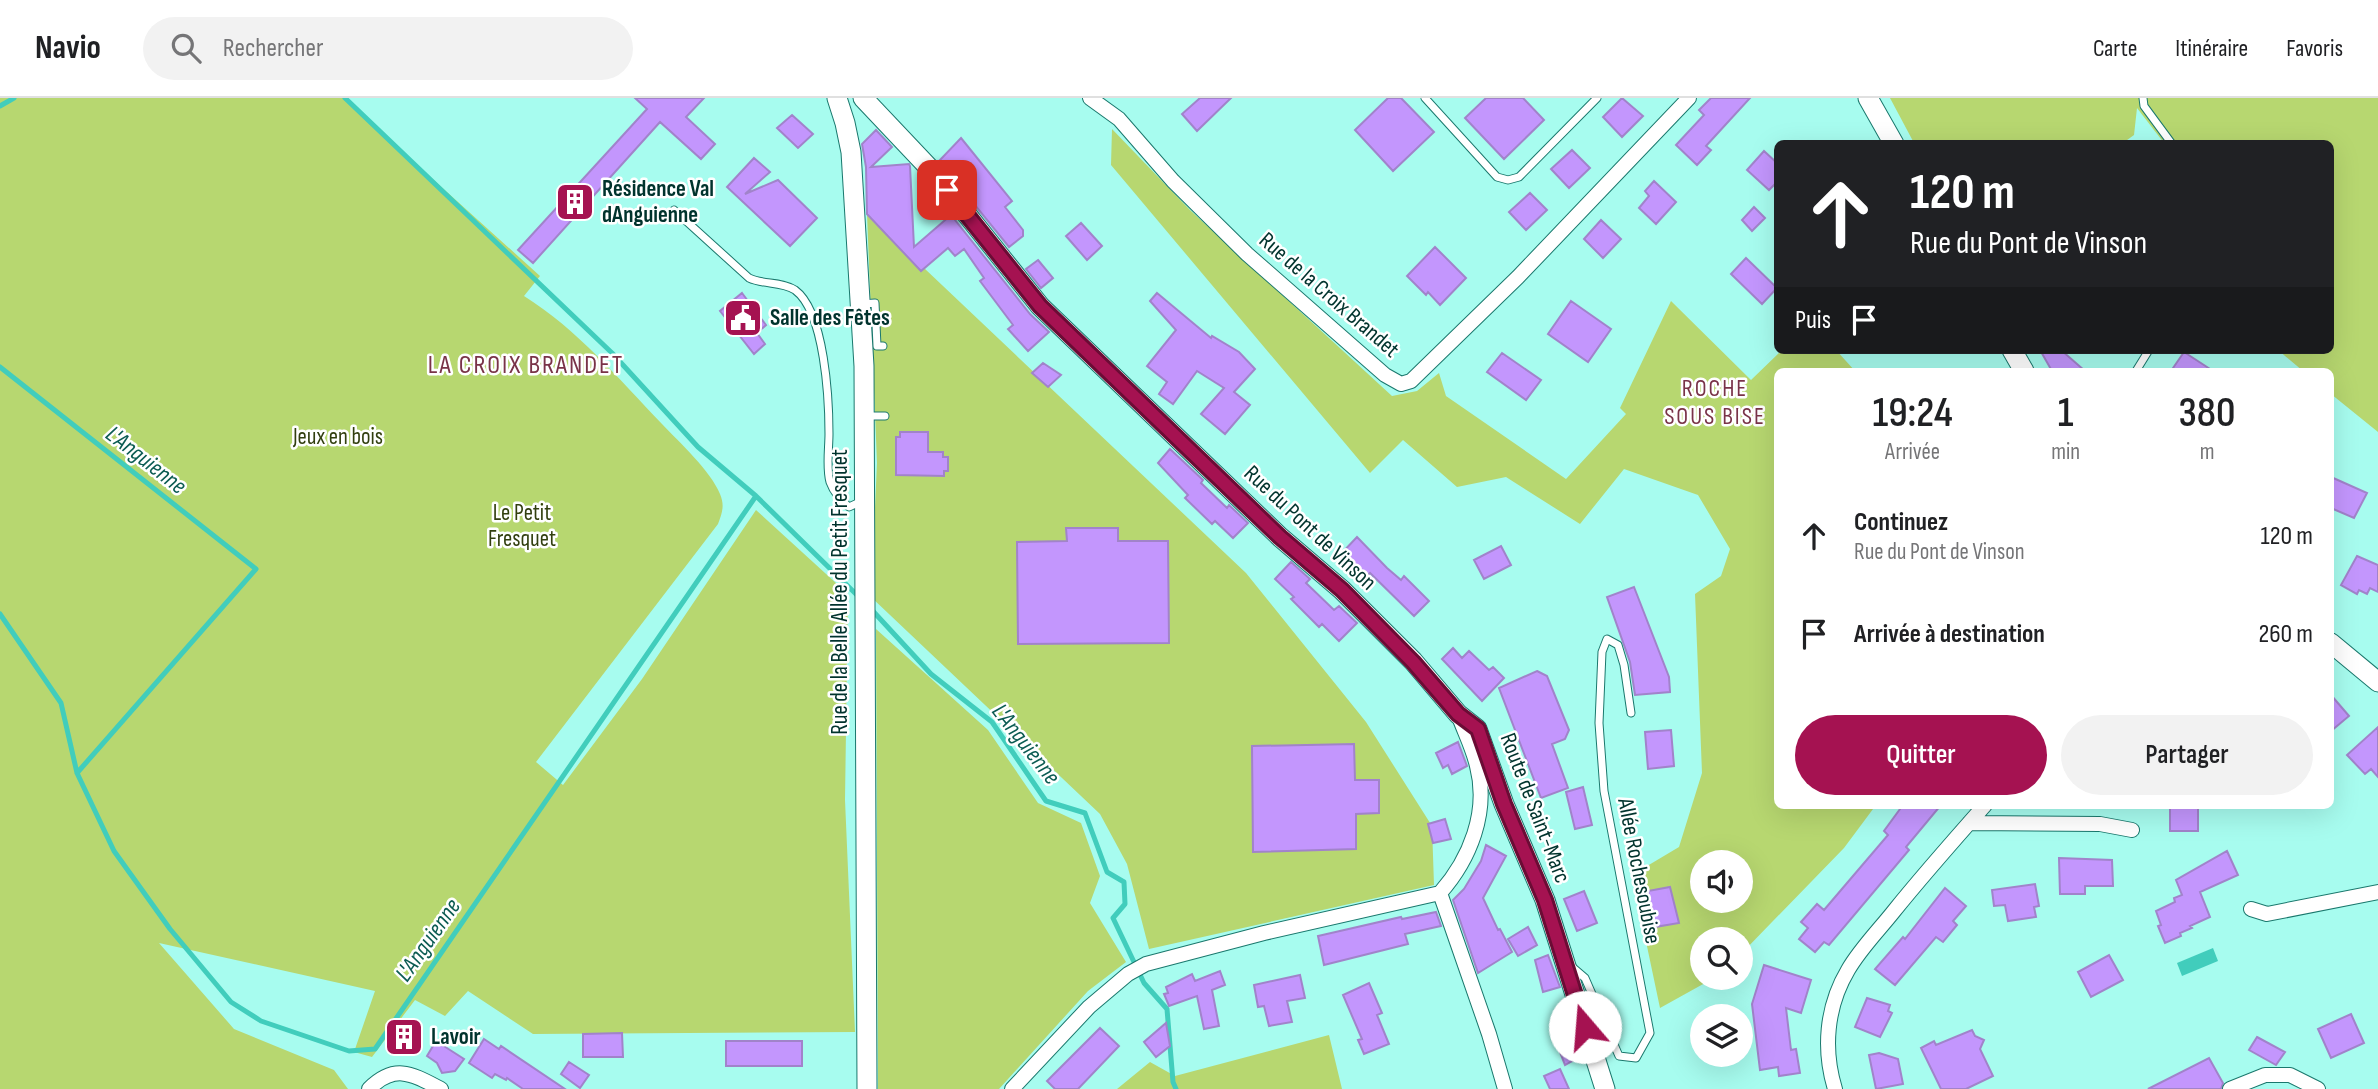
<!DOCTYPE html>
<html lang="fr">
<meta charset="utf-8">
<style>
body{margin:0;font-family:"Sofia Sans Condensed",sans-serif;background:#f2f2f2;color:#202124;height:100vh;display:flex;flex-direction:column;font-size:26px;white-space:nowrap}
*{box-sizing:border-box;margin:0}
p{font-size:23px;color:#757577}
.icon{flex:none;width:38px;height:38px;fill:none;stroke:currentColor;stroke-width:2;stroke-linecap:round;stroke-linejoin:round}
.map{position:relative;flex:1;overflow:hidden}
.drawer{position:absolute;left:1774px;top:270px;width:560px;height:441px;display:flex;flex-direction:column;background:#fff;border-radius:10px;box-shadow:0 7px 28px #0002}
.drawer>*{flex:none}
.hud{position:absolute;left:1774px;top:42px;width:560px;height:214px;border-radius:10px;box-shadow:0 7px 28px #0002;background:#202124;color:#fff;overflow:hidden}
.buttons{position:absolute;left:1690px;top:752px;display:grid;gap:14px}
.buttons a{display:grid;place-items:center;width:63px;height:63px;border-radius:50%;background:#fff;box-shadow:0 7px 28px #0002;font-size:35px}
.pin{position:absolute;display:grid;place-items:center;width:60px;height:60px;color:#fff;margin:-30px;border-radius:14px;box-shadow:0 4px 10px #0006}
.me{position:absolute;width:77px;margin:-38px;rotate:342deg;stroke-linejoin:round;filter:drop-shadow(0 0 5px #0008)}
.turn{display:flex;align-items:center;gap:24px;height:147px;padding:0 21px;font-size:32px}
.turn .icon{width:91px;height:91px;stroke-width:2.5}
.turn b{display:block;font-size:49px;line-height:60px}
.then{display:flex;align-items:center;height:66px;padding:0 21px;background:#0003;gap:14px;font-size:26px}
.eta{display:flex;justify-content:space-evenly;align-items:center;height:119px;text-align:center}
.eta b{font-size:42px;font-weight:600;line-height:49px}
.primary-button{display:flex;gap:14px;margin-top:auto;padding:14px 21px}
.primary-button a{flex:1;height:80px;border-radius:42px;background:#a51251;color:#fff;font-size:28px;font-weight:600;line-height:80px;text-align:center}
.primary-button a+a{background:#f2f2f2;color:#202124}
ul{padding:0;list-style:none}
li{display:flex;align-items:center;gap:21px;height:98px;padding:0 21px}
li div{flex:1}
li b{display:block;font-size:26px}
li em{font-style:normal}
header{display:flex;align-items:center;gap:42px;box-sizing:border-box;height:98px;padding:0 35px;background:#fff;border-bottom:2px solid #e0e0e0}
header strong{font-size:33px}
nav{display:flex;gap:38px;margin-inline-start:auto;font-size:24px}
.search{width:490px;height:63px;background:#f2f2f2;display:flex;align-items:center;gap:18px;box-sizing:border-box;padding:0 24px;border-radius:38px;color:#757577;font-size:26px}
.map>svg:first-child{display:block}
</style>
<header>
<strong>Navio</strong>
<div class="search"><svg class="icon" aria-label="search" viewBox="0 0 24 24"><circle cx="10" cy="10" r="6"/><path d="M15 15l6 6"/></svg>Rechercher</div>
<nav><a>Carte</a><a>Itinéraire</a><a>Favoris</a></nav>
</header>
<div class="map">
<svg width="2378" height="991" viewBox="0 0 2378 991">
<rect width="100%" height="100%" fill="#a7fcef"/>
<!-- green -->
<path fill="#b7d770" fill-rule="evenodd" d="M0 0H343L540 178 524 198C577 231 619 281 662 326 679 344 711 373 720 396 725 408 722 415 718 426L536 664 563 687 642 581 756 412 848 496 845 702 855 934 533 936 468 893 445 918 415 902 372 959 354 954 375 893 159 845 234 931 334 972 348 991H0Z
M1890 0H2378V334L2331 296V273H2303L2278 252H2331V46L2164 45 2137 10 2134 37 2123 45H1914Z
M1112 31 1190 112 1392 298 1417 293 1439 275 1446 298 1566 381 1626 316 1620 310 1671 203 1751 282 1782 252H1836L1855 273H1778V707H1876L1844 750 1741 856V842H1703V880H1714L1660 910 1632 777 1679 749 1702 675 1695 496 1721 478 1730 451 1698 397 1624 371 1580 426 1506 379 1457 389 1403 342 1370 375 1111 67ZM1703 765H1741V803H1703Z
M867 116 1246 475 1366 624 1432 728 1434 787 1149 851 1127 766 1100 716 871 499 877 365Z
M876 531 988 632 1038 705 1081 725 1100 778 1090 805 1126 864 1088 893 999 991H878Z
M1329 937 1342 991H1117L1150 964 1175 978Z"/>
<!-- water -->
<path fill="#41cdbc" d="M2213 850 2218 863 2182 878 2177 865Z"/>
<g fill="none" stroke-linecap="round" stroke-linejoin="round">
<!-- stream -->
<path stroke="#41cdbc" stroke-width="5" d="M345 0 612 255 698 349 756 398 859 499
M0 8 14 0
M0 269 256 471 77 675
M871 511 931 576 992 624 1046 703 1085 715 1107 774 1124 784 1125 806 1113 820 1144 885 1167 911 1173 984 1176 991
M0 516 61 605 77 675 114 753 170 831 231 904 261 923 349 953 375 951 756 398"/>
</g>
<!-- building -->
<path fill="#c396fd" stroke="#a183ca" stroke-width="2" d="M635 0H704L686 19 715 46 701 61 660 24 533 165 518 152 647 11Z
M1200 0H1231L1197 33 1182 16Z
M1388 0H1401L1434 34 1393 73 1355 32Z
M1486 0H1523L1544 22 1504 61 1465 20Z
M1622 0 1643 18 1622 39 1603 19Z
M1711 0H1750L1706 48 1711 52 1697 67 1676 47 1704 17 1699 12Z
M792 17 813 36 798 50 777 30Z
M876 32 892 49 871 69 909 66 910 68 914 149 951 117 1030 216 1049 234 1028 253 1008 231 1013 227 980 183 984 180 964 151 955 158 948 150 921 173 867 116 866 69 862 46Z
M961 40 1012 103 1005 109 1023 132V138L1009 149 939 63Z
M1572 52 1590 70 1569 90 1551 71Z
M1764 53 1778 66V83L1769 92 1747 72Z
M754 60 770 74 745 96 778 82 817 120 790 148 727 89Z
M1654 83 1676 104 1656 126 1639 110 1649 98 1645 93Z
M1530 95 1547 112 1526 132 1509 114Z
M1754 109 1765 120 1752 133 1742 122Z
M1601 122 1621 141 1603 160 1584 141Z
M1081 125 1102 148 1087 162 1066 138Z
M1435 149 1466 180 1440 207 1428 194 1426 197 1407 178Z
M1746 160 1777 190 1762 206 1731 176Z
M1038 162 1053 180 1041 190 1026 171Z
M742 195 766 227 757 235 765 246 754 256 720 213Z
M1157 195 1211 240 1212 238 1239 254 1255 271 1234 294 1250 307 1225 336 1201 316 1224 290 1197 273 1173 306 1159 296 1167 284 1147 268 1176 232 1150 203Z
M1571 203 1611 231 1588 264 1548 236Z
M2040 252H2061L2085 273H2052Z
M2184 254 2213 273H2171Z
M1502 255 1541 282 1526 302 1487 274Z
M1043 265 1061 277 1048 289 1032 275Z
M900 334H928V354H943V359H948V373H944V378L896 377V339H900Z
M1170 351 1203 382 1201 385 1227 410 1229 407 1248 425 1233 440 1215 423 1212 426 1185 400 1188 397 1158 365Z
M2331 379 2367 395 2354 420 2331 410Z
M1066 430H1118V443H1168L1169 545 1018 546 1017 444 1067 443Z
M1357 439 1387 470 1401 482 1404 478 1429 503 1414 518 1370 475 1364 481 1340 457Z
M1501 448 1511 467 1484 481 1474 462Z
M2357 458 2378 467V494L2370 490 2367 496 2359 492 2357 496 2341 487Z
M1291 464 1310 481 1306 485 1334 512 1339 508 1357 525 1339 543 1322 526 1319 529 1291 501 1294 499 1275 481Z
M1634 489 1669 579 1670 594 1635 597 1630 564 1607 499Z
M1453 550 1462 560 1469 553 1489 572 1493 569 1504 580 1482 603 1442 561Z
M1537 573 1547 578 1569 632 1565 641 1552 646 1568 690 1541 700 1499 590Z
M2331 597 2349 618 2331 633Z
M2378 629V679L2371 671 2365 676 2347 657Z
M1671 632 1674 668 1648 671 1645 634Z
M1458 644 1467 668 1452 676 1448 667 1443 670 1436 655Z
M1354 646 1355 682H1379V715L1356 716V751L1253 754 1252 648Z
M1583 689 1592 727 1575 731 1566 694Z
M1903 707H1941L1906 749 1909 752 1829 847 1824 844 1815 854 1799 841 1808 830 1801 824 1817 806 1824 812 1888 737 1884 733Z
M2170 707H2198V733H2170Z
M1445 721 1451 741 1433 745 1428 726Z
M1486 747 1506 758 1483 800 1498 832 1500 831 1512 854 1478 875 1453 802 1464 791 1481 763Z
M2227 753 2238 777 2200 794 2210 819 2190 828 2192 830 2180 835 2181 838 2165 845 2158 828 2161 827 2156 813 2175 804 2174 800 2182 797 2176 782Z
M2059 760 2112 762 2113 788H2085V796H2060Z
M2035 786 2039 808 2034 809 2036 819 2008 823 2005 807 1994 808 1992 792Z
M1670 789 1679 825 1655 829 1648 793Z
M1945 790 1966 808 1953 823 1957 827 1943 844 1936 839 1895 887 1875 871 1903 839 1905 841Z
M1584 793 1597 825 1577 833 1564 801Z
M1436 814 1441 828 1405 836 1408 846 1324 867 1318 838 1401 819 1402 821Z
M1528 829 1537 847 1518 858 1508 841Z
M1548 857 1560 889 1543 894 1535 862Z
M2109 857 2123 882 2091 899 2078 874Z
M1764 867 1811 882 1801 915 1786 910 1791 952 1796 951 1800 975 1779 978 1778 969 1760 972 1752 906Z
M1220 873 1225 887 1212 892 1219 928 1204 931 1197 898 1169 908 1164 896 1168 895 1166 889 1192 876 1195 883Z
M1300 877 1305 900 1287 903 1292 924 1269 928 1264 908 1258 909 1254 887Z
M1369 885 1382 915 1377 917 1389 946 1364 956 1358 942 1362 941 1343 897Z
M1867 900 1890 907 1888 913 1892 915 1880 939 1855 929Z
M2351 916 2364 945 2331 960 2318 931Z
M1166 925 1170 948 1156 959 1144 944Z
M1100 930 1119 948 1078 991H1055L1047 983Z
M1972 932 1975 938 1984 942 1980 951 1993 978 1966 991H1941L1921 950 1934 943 1936 947Z
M622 935 623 959H583V936Z
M2257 939 2285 954 2276 967 2249 952Z
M1574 940 1581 958 1565 967 1558 949Z
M484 941 499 951 501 948 565 991H523L507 980 506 982 495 976 492 980 469 965Z
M436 943 464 961 455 973 442 975 437 965 427 958Z
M726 943H802V968H726Z
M1879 955 1898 961 1903 986 1876 991 1869 957Z
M2209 960 2223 985 2221 991H2148Z
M569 964 589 977 580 990 561 976Z
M1560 971 1569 991H1550L1544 978Z"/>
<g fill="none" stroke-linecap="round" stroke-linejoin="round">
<defs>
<path id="service" d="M1425 0 1497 79 1508 82 1519 79 1597 0
M2143 0 2144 8 2172 46
M674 112 749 180C763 187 781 183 795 192 825 214 829 302 829 336 829 350 826 370 830 384 834 395 840 401 849 409L862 403
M861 206 875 205 877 248H883
M2136 273 2149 252
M865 318H885
M1571 868 1585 880 1619 958 1636 960 1650 935 1604 693 1599 625 1602 554 1607 541 1618 547 1624 567 1631 615"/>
<path id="minor" d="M1090 0 1119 21 1173 83 1247 156 1385 277 1401 286 1411 283 1518 179 1689 0
M1969 725 2100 726 2132 732
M1440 795 1489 936 1505 991
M2251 811 2267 816 2378 794
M369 991C395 965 412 976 441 991
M1012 991 1089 909 1128 876 1146 866 1264 835 1440 795C1470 761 1489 714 1477 668 1473 650 1464 633 1458 616
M1835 991C1823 952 1826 909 1848 872 1860 851 1879 832 1894 813 1923 777 1954 742 1985 707
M2230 991 2265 977H2290L2318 991"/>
<path id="tertiary" d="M837 0 845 25 851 54 864 268 867 991
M863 0 933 74 1040 208 1280 439 1342 492 1413 563 1458 616 1477 631 1504 706 1545 802 1605 991
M1868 0 1894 46
M2012 252 2024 273
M2331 545 2378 584"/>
</defs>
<!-- service casing -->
<use href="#service" stroke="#1a786d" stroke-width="9"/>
<!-- minor casing -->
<use href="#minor" stroke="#1a786d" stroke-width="16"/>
<!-- tertiary casing -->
<use href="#tertiary" stroke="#1a786d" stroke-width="21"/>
<!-- service -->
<use href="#service" stroke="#fff" stroke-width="7"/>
<!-- minor -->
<use href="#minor" stroke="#fff" stroke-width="14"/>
<!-- tertiary -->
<use href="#tertiary" stroke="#fff" stroke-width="19"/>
</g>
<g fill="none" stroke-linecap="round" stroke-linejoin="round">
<defs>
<path id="route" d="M947 92 1040 208 1280 439 1342 492 1413 564 1458 616 1478 631 1504 706 1545 802 1585 929"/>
</defs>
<!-- route casing -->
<use href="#route" stroke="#6b0c35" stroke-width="18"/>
<!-- route -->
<use href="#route" stroke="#a51251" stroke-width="12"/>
</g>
<!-- icons -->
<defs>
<symbol id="building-square" viewBox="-11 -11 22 22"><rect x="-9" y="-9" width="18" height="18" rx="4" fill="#a51251" stroke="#fff"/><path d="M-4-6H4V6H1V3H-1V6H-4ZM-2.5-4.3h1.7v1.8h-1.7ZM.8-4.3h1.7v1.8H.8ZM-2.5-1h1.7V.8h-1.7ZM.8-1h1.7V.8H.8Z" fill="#fff"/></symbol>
<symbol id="civic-square" viewBox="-11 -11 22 22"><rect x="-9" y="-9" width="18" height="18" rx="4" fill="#a51251" stroke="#fff"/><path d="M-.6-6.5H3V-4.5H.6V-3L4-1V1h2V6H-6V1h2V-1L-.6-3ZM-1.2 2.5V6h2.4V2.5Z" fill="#fff"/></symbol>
</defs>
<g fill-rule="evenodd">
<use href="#building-square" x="553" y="82" width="44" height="44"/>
<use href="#civic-square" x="721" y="198" width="44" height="44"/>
<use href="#building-square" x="382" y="917" width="44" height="44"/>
</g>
<g text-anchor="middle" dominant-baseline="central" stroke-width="5" stroke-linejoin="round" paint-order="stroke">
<!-- poi labels -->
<g font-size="23" font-weight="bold" fill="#00332d" stroke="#fff" text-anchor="start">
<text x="602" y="91">Résidence Val<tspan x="602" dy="26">dAnguienne</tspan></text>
<text x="770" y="220">Salle des Fêtes</text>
<text x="431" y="939">Lavoir</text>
</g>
<!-- street labels -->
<g font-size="23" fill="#00332d" stroke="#fff">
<text transform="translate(1329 197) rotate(41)">Rue de la Croix Brandet</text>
<text transform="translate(1310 430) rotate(43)">Rue du Pont de Vinson</text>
<text transform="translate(840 494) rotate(-90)">Rue de la Belle Allée du Petit Fresquet</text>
<text transform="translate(1535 710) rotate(69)">Route de Saint-Marc</text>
<text transform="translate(1639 773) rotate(79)">Allée Rochesoubise</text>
</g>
<!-- park labels -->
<g font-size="23" fill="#323f0f" stroke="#fff">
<text x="338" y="339">Jeux en bois</text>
<text x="522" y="415">Le Petit<tspan x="522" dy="26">Fresquet</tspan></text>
</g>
<!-- neighbourhood labels -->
<g font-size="24" letter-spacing="2" fill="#793348" stroke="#fff">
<text x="1715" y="290">ROCHE<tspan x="1715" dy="28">SOUS BISE</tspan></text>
</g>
<!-- water labels -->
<g font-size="24" font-style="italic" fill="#0c5c53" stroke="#fff">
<text transform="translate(146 362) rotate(38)">L'Anguienne</text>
<text transform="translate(1026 646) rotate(52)">L'Anguienne</text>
<text transform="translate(428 842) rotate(-55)">L'Anguienne</text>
</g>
<!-- quarter labels -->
<g font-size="26" letter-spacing="2" fill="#793348" stroke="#fff">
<text x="526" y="267">LA CROIX BRANDET</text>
</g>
</g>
</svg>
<div class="buttons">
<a><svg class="icon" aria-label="sound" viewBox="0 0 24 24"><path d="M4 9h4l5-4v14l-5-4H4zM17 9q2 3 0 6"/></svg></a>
<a><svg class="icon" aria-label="search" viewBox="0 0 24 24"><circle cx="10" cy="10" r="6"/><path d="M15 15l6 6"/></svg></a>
<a><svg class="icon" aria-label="layers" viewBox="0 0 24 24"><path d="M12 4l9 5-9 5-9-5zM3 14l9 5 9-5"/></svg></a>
</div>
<div class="pin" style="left:947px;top:92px;background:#d93025"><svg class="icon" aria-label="arrive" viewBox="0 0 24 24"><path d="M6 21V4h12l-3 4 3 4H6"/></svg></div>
<svg class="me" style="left:1585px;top:929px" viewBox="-20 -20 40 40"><circle r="19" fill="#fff"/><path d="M0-13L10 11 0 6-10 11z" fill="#a51251"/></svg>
<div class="hud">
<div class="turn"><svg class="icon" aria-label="ahead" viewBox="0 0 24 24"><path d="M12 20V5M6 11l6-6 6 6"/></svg><div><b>120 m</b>Rue du Pont de Vinson</div></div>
<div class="then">Puis<svg class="icon" aria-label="arrive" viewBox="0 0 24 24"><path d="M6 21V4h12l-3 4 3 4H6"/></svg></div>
</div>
<section class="drawer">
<div class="eta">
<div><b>19:24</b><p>Arrivée</p></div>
<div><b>1</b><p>min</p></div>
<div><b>380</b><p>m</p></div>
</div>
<ul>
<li><svg class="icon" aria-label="ahead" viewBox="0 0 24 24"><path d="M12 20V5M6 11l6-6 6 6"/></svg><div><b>Continuez</b><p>Rue du Pont de Vinson</p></div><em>120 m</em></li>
<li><svg class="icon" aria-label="arrive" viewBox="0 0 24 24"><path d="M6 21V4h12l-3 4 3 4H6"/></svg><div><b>Arrivée à destination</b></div><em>260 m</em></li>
</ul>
<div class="primary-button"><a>Quitter</a><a>Partager</a></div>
</section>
</div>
